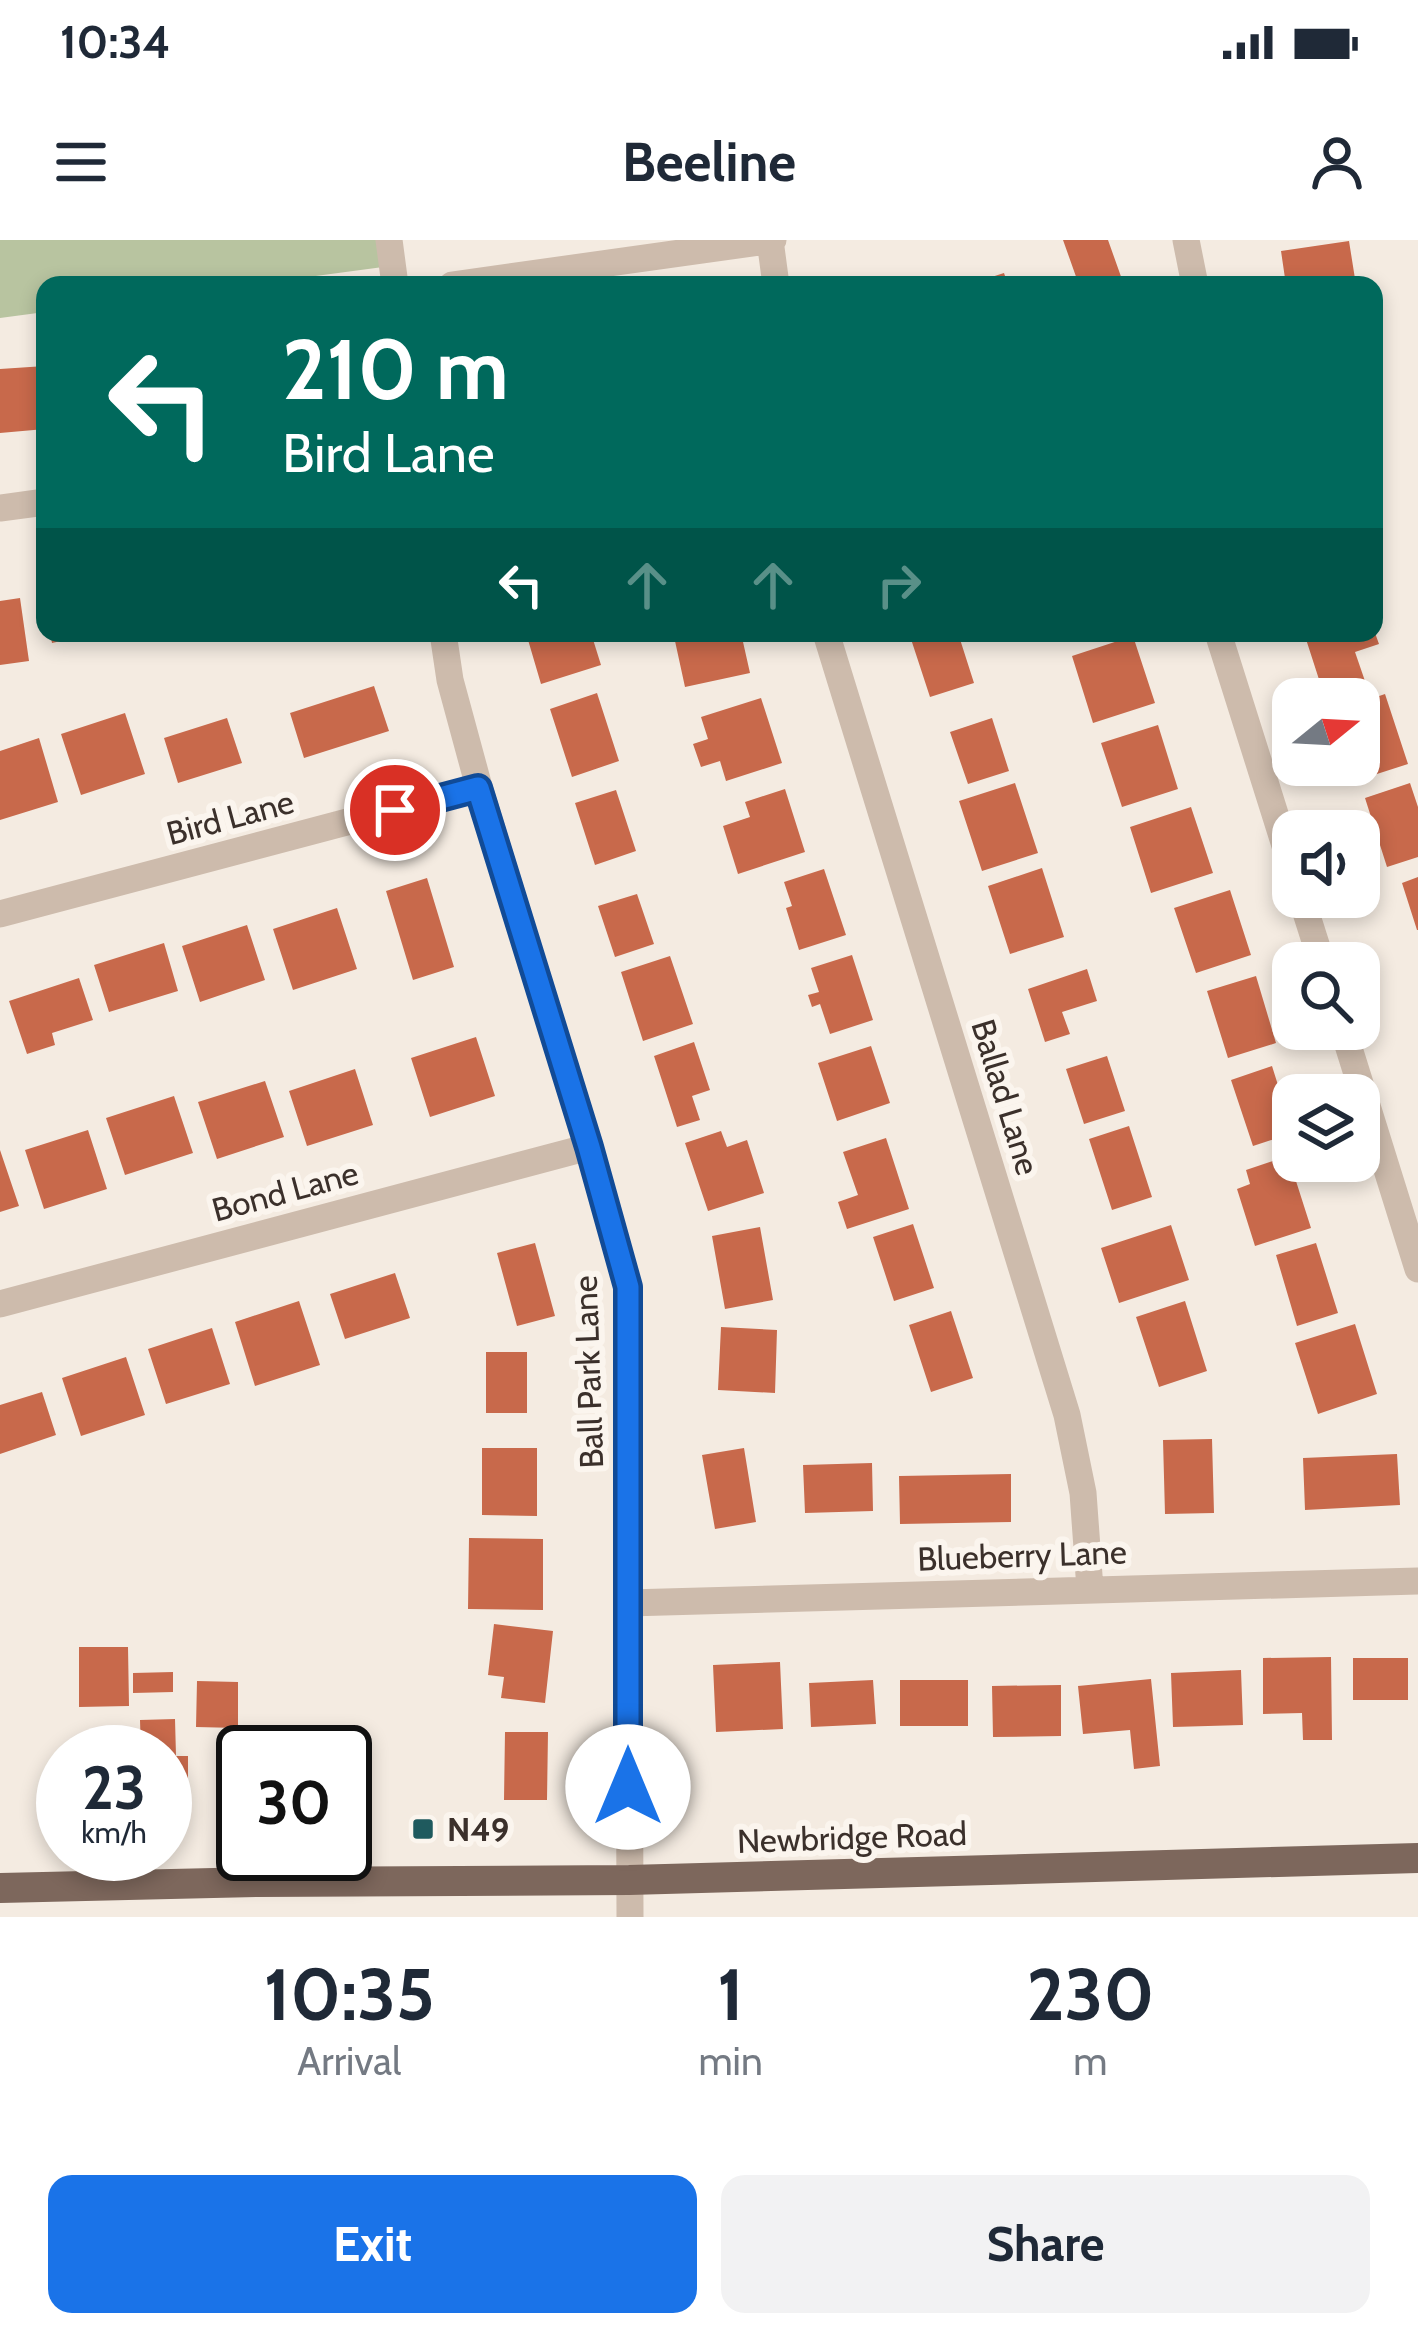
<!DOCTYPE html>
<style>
body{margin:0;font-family:Cabin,sans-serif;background:#f2f2f3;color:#1f2937;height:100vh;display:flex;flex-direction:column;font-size:45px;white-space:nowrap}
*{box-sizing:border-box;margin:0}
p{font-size:39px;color:#747a83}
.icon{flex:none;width:66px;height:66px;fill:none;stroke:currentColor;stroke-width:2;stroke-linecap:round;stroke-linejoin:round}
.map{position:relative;height:1677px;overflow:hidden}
.sheet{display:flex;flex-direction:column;background:#fff;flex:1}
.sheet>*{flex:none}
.top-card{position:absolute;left:36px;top:36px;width:1347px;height:366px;border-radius:24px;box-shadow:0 6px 18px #0003;background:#00695c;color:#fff;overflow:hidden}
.needle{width:78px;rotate:72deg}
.tools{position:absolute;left:1272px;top:438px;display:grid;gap:24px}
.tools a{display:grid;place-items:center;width:108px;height:108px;border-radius:24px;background:#fff;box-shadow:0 6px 18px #0003;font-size:60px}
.speed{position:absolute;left:36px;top:1485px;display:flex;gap:24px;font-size:60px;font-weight:700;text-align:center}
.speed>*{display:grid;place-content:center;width:156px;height:156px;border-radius:50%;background:#fff;box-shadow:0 6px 18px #0003;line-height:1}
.speed small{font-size:30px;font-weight:400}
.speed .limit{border:6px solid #111;border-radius:18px;background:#fff;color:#111}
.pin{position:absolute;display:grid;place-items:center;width:102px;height:102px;color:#fff;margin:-51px;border:6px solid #fff;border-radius:50%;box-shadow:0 3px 12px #0007}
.me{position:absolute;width:132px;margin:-66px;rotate:0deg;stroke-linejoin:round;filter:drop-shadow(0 0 9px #0008)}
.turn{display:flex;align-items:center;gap:42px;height:252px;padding:0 48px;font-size:54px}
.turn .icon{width:156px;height:156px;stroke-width:2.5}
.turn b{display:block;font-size:84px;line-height:102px}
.lanes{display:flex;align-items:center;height:114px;padding:0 48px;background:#0003;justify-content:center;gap:60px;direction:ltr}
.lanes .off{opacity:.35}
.eta{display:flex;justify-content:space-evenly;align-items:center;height:204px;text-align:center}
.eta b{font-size:72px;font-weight:700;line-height:84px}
.button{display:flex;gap:24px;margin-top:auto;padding:24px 48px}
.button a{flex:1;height:138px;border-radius:24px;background:#1a73e8;color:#fff;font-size:48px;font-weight:700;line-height:138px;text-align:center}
.button a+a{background:#f2f2f3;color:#1f2937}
.status{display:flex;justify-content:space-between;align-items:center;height:84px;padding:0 60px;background:#fff;direction:ltr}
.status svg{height:33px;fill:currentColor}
header{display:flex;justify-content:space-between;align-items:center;height:156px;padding:0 48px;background:#fff;font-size:54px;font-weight:700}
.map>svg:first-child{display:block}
</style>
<div class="status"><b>10:34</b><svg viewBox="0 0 49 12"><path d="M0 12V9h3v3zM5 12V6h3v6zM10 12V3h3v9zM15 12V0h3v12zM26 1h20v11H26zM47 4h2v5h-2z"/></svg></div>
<header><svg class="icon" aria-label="menu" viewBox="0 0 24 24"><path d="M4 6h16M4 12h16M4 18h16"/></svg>Beeline<svg class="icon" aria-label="person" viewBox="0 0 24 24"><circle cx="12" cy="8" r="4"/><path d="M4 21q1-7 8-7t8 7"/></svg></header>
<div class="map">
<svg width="1418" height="1677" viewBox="0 0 1418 1677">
<rect width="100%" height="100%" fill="#f4ebe1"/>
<!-- green -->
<path fill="#b8c4a0" d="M0 0H380L383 27 248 45H45V72L0 78Z"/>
<!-- building -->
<path fill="#c8694b" d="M1063 0H1108L1124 45H1079Z
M1349 1 1356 45H1286L1281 11Z
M1004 33 1008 45H970V44Z
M45 126V189L0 193V129Z
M20 358 29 421 0 425V361Z
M50 393H88V395L52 403Z
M526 393H591L601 425 541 444Z
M691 393H741L750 433 685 447 675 401 693 398Z
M909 393H958L974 443 930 457Z
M1304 393H1375L1379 404 1355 412 1366 444 1325 458Z
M1133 396 1155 463 1093 483 1072 416Z
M374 446 389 491 304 518 290 473Z
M597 453 619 521 572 537 550 469Z
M1385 454 1408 524 1352 542 1347 525H1359V463Z
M761 458 782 523 726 541 720 521 701 527 693 504 708 499 701 477Z
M125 473 145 534 81 555 61 494Z
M227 478 242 523 178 543 164 498Z
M992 478 1009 531 968 544 950 492Z
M1158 485 1178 549 1122 567 1101 503Z
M39 498 58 562 0 580V511Z
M1015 543 1038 613 982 631 959 561Z
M1410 543 1418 567V617L1387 627 1365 558Z
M785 549 805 612 738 634 723 586 750 577 745 562Z
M616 550 636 611 595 625 575 563Z
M1191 567 1213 633 1151 653 1130 587Z
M1042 628 1064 697 1010 714 988 646Z
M824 629 846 695 799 710 786 668 792 666 784 642Z
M1418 637V690H1417L1402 643Z
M427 638 454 727 413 740 386 651Z
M1230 650 1251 715 1196 733 1174 668Z
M637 654 654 704 615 717 598 666Z
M337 668 357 729 293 750 273 689Z
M247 685 265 740 200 762 182 706Z
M164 703 178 751 109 772 94 725Z
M852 715 873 780 830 794 820 764 812 767 808 755 819 752 811 728Z
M670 716 693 784 643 801 621 732Z
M1087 729 1097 761 1062 772 1070 794 1045 802 1028 749Z
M1256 736 1276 803 1228 818 1207 751Z
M79 738 93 780 52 793 55 805 27 814 9 761Z
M476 797 495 856 430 877 411 818Z
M694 802 710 850 692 856 700 880 677 887 654 816Z
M871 806 890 863 837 881 818 823Z
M1107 816 1125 871 1084 884 1066 829Z
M1272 826 1293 893 1253 906 1231 840Z
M355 829 373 885 307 906 289 851Z
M265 841 284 897 217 919 198 862Z
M174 856 193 913 125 935 106 878Z
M1129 886 1152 957 1112 970 1089 899Z
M88 890 107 949 44 969 25 910Z
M721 891 727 907 747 900 764 953 708 971 685 903Z
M886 898 909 969 847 989 838 962 858 955 843 912Z
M0 910 19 966 0 972Z
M1288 916 1311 988 1255 1006 1237 949 1250 944 1246 930Z
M913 984 934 1048 894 1061 873 997Z
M1171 985 1189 1040 1119 1063 1101 1008Z
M760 987 773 1060 725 1069 712 996Z
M535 1003 555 1076 517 1086 497 1013Z
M1316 1003 1338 1073 1297 1086 1276 1015Z
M395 1033 410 1078 345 1099 330 1054Z
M299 1061 320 1125 255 1146 235 1082Z
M1185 1061 1207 1131 1159 1147 1136 1077Z
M951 1071 973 1138 931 1152 909 1085Z
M1355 1084 1377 1154 1318 1174 1295 1103Z
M721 1087 777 1090 775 1153 718 1150Z
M212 1088 230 1144 166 1164 148 1109Z
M486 1112H527V1173H486Z
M126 1117 145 1175 81 1196 62 1138Z
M42 1152 56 1195 0 1214V1165Z
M1212 1199 1214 1273 1165 1274 1163 1200Z
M482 1208H537V1276L482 1275Z
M744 1208 756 1282 715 1289 702 1215Z
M1397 1214 1400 1265 1305 1270 1303 1218Z
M872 1223 873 1271 805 1273 803 1225Z
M1011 1234V1282L900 1284 899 1236Z
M469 1298 543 1299V1370L468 1369Z
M494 1384 553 1391 545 1463 501 1458 504 1437 488 1435Z
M79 1407H128L129 1466 79 1467Z
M1331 1417 1332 1500H1303L1302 1473 1263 1474V1418Z
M1353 1418H1408V1460H1353Z
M780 1422 783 1489 716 1492 713 1425Z
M1241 1430 1243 1485 1173 1487 1171 1433Z
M173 1432V1452L133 1453V1433Z
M1151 1439 1160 1526 1134 1529 1130 1490 1083 1494 1078 1446Z
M873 1440 876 1484 811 1487 809 1443Z
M900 1440H968V1486H900Z
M197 1441 238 1442V1488L196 1487Z
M1061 1445V1496L993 1497 992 1446Z
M175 1479 176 1516H188V1539L165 1540V1512H141L140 1480Z
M505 1492H548L547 1560H504Z"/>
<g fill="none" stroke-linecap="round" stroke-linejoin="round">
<!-- minor -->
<path stroke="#cdbbac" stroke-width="27" d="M389 0 395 45
M770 0 776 45
M1186 0 1195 45
M452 45 773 0
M0 268 45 262
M443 393 450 440 479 547 589 907 628 1047 630 1677
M826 393 1067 1175 1083 1253 1090 1349
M1218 393 1293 631
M1301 657 1322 723
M0 674 479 547
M1343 789 1418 1029
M0 1064 589 907
M628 1363 1418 1341"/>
<!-- primary -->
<path stroke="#7d675c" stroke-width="30" d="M0 1648 258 1642 629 1640 1418 1618"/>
</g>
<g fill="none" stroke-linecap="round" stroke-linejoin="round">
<defs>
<path id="route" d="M395 570 478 548 589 907 628 1047V1547"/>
</defs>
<!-- route casing -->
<use href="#route" stroke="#114b97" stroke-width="30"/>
<!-- route -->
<use href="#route" stroke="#1a73e8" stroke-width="21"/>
</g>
<!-- markers -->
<rect fill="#1f5a5e" stroke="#fbf5ee" stroke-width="4.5" x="411" y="1577" width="24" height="24" rx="6"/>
<g text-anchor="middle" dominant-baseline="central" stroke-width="12" stroke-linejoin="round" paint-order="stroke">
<!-- street labels -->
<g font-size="33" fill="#3b302b" stroke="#fbf5ee">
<text transform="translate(230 577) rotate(-15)">Bird Lane</text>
<text transform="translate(1006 857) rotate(73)">Ballad Lane</text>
<text transform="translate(285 951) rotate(-15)">Bond Lane</text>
<text transform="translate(588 1132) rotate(-92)">Ball Park Lane</text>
<text transform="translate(1022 1315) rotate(-2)">Blueberry Lane</text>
<text transform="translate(852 1597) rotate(-2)">Newbridge Road</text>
</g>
<!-- poi labels -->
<g font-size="33" font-weight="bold" fill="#3b302b" stroke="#fbf5ee" text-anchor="start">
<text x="447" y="1589">N49</text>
</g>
</g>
</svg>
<div class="tools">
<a><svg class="needle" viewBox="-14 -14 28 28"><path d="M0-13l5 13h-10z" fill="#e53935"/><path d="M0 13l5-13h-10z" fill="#747a83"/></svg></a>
<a><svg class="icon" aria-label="sound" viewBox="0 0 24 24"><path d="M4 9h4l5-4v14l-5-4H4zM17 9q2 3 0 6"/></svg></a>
<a><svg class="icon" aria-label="search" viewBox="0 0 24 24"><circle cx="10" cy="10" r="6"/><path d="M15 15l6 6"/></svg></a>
<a><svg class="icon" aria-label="layers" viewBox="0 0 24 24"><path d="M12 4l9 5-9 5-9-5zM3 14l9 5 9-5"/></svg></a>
</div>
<div class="speed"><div>23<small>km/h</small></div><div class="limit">30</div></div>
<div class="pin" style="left:395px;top:570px;background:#d93025"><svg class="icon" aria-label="arrive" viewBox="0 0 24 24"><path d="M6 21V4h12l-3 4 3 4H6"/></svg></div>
<svg class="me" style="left:628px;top:1547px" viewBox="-20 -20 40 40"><circle r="19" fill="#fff"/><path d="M0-13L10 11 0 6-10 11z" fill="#1a73e8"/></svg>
<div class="top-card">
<div class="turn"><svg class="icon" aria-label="left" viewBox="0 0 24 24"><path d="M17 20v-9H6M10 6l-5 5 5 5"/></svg><div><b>210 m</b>Bird Lane</div></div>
<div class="lanes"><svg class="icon" aria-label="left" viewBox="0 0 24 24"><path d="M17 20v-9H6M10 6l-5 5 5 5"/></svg><svg class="icon off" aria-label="ahead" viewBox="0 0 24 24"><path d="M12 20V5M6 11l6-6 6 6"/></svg><svg class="icon off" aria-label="ahead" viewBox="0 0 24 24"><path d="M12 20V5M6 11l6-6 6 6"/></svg><svg class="icon off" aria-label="right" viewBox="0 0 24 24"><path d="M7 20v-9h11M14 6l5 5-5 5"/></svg></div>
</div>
</div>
<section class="sheet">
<div class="eta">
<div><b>10:35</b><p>Arrival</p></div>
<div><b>1</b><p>min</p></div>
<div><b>230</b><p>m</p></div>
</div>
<div class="button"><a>Exit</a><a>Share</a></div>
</section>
